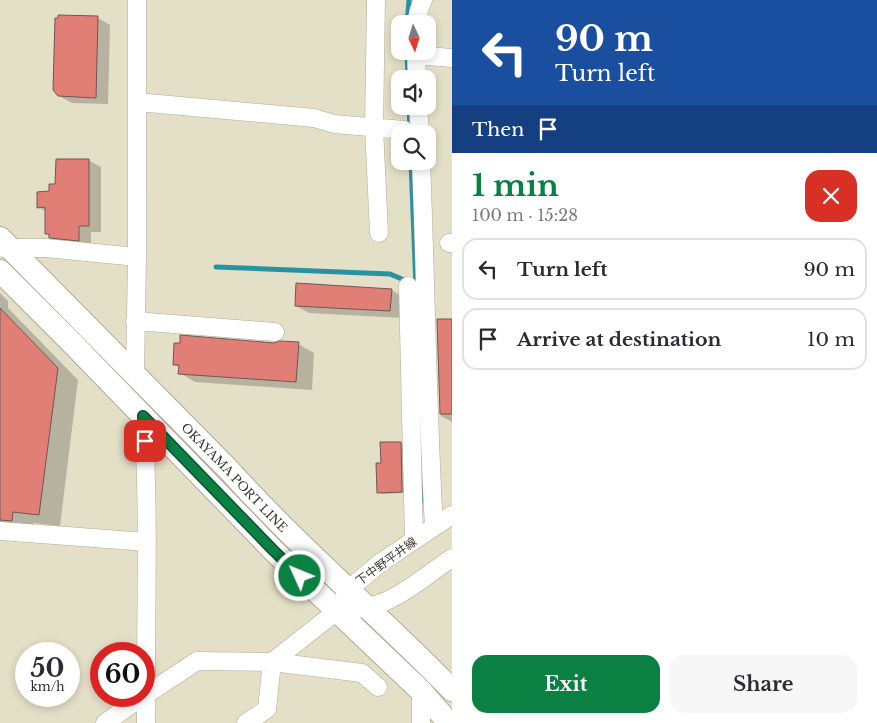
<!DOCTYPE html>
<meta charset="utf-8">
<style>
body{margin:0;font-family:"Libre Baskerville","Noto Sans JP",serif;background:#f7f7f7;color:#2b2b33;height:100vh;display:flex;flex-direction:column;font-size:19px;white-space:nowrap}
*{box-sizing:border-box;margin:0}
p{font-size:16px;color:#7c7c81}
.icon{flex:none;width:28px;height:28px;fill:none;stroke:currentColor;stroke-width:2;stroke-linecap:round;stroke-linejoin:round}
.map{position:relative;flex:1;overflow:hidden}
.panel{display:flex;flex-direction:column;background:#fff;width:425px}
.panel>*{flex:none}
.banner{background:#1a4fa0;color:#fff;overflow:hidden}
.needle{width:32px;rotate:176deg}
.buttons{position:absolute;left:391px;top:15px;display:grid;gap:10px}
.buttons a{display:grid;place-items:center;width:45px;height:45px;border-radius:10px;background:#fff;box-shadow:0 2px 8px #0003;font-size:25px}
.speed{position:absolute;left:15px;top:642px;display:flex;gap:10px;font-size:25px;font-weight:700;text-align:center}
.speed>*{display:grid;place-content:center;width:65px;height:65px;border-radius:50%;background:#fff;box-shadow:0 2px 8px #0003;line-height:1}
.speed small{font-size:12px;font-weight:400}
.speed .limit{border:8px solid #d22;background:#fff;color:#111}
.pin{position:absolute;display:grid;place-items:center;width:42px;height:42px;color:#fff;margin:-21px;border-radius:10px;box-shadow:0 2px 8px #0006}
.me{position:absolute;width:55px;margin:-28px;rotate:314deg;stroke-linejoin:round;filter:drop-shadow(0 0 4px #0008)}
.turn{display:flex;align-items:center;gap:18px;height:105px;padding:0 20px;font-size:22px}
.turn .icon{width:65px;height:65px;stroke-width:2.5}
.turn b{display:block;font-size:35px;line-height:42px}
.then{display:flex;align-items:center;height:48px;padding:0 20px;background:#0003;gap:10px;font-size:19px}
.round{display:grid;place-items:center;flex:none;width:52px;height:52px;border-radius:15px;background:#f7f7f7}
.summary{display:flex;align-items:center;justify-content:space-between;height:85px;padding:0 20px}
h1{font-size:30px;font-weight:700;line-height:38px;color:#0b8043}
.action{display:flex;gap:10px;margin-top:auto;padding:10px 20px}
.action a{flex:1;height:58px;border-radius:15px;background:#0b8043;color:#fff;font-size:20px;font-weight:700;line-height:58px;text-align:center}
.action a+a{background:#f7f7f7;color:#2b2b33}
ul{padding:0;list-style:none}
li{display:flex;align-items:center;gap:15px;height:62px;margin:0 10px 8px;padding:0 10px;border:2px solid #e1e1e2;border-radius:15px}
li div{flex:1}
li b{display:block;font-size:19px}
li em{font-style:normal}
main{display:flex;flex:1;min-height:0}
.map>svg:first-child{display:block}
</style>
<main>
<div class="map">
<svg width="452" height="723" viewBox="0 0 452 723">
<rect width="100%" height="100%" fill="#e4dfc7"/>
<!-- shadow -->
<path fill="#0003" d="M98 18 110 25 108 104 72 103 59 96Z
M88 160 101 167V232H91V247L63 244 50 237V235L47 233V212L38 207 57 186Z
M391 290 404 297 403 318 309 313 296 306Z
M0 293 8 301V308L78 380 60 526 34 523 32 532 0 533Z
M438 320H452V422L441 416Z
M298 344 314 353 312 390 195 382 180 373V368L174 364 181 345Z
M401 443 405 445 406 493 382 494 379 492Z"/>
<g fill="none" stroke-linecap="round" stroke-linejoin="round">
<!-- stream -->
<path stroke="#2793a2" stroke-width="5" d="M407 24 409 0
M407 51 408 79
M409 106 410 128
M411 161 416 288
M216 267 390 274 409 282
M420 419 422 501"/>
</g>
<!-- building -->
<path fill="#e17f77" stroke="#6e5654" d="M58 15 98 16 96 98 58 96 53 90 55 18H58Z
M56 159H89V226H79V241L49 238V234H45V207L37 208V192L49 191V184H55Z
M296 283 392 289 390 311 295 306Z
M0 308 58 368 39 515 13 512 12 521 0 520Z
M437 319H452V414H440Z
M180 335 274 343 280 341 299 342 296 382 178 374 179 365H173L174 343H180Z
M380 442H401L402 492 377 493 376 463H381Z"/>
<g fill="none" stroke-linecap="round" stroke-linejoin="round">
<defs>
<path id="minor" d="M376 0 374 128 379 233
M416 24 419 10 423 0
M416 51 417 79
M416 55 452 58
M137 102 314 118 334 124 404 130
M418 106 420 134
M421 161C426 283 427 405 434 527
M449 243H452
M3 248H46L137 257
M408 286 414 540
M135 321 275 332
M135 375 137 257V0
M143 416C150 518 145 621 146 723
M0 531 147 542
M357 609C393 606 423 577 452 558
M144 696 197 661 272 662 337 611 349 589 380 563 452 515
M105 723 143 696
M246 723 267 709 272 662 362 673 378 687
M421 723V691"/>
<g id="major">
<path id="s1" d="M0 238 229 470C299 548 379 615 452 690"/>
<path d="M0 271 71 342 273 550 421 691 449 723"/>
</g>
</defs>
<!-- minor casing -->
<use href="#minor" stroke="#b1ac95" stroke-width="19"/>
<!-- major casing -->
<use href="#major" stroke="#b1ac95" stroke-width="24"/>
<!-- minor -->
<use href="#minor" stroke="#fff" stroke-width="18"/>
<!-- major -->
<use href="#major" stroke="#fff" stroke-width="22"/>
</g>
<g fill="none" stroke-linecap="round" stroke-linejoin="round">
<defs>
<path id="route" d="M145 441 143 416 273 550 300 576"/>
</defs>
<!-- route casing -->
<use href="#route" stroke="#07532c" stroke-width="12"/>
<!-- route -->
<use href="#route" stroke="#0b8043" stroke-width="9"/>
</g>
<g text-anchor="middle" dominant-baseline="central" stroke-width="4.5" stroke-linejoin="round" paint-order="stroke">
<!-- street labels -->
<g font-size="12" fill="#3b392f" stroke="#fff">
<text stroke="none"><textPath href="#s1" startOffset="335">OKAYAMA PORT LINE</textPath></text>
<text transform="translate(386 561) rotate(-36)">下中野平井線</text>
</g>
</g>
</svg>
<div class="buttons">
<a><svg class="needle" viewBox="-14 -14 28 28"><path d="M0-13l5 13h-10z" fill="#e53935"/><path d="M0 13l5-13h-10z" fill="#7c7c81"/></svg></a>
<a><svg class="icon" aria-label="sound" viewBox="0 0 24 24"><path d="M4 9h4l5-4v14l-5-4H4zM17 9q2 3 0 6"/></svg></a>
<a><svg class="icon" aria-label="search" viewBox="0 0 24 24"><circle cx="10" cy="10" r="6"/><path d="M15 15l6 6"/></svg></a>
</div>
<div class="speed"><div>50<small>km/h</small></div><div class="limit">60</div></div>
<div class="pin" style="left:145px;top:441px;background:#d93025"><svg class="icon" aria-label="arrive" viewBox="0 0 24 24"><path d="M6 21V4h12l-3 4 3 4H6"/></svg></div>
<svg class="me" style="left:300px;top:576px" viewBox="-20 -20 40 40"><circle r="17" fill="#0b8043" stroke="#fff" stroke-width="3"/><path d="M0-11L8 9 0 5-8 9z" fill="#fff"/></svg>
</div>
<section class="panel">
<div class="banner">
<div class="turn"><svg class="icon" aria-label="left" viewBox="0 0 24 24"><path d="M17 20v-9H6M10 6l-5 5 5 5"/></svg><div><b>90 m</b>Turn left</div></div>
<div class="then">Then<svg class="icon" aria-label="arrive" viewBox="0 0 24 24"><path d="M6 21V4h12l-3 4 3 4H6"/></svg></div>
</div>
<div class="summary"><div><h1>1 min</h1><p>100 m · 15:28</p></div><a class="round" style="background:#d93025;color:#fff"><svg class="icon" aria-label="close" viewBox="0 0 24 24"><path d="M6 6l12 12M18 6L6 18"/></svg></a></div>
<ul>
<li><svg class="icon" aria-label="left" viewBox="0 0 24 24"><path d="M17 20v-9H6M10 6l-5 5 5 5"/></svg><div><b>Turn left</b></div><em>90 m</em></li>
<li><svg class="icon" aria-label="arrive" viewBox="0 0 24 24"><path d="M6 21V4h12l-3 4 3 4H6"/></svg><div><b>Arrive at destination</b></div><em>10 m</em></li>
</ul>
<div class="action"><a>Exit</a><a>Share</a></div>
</section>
</main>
